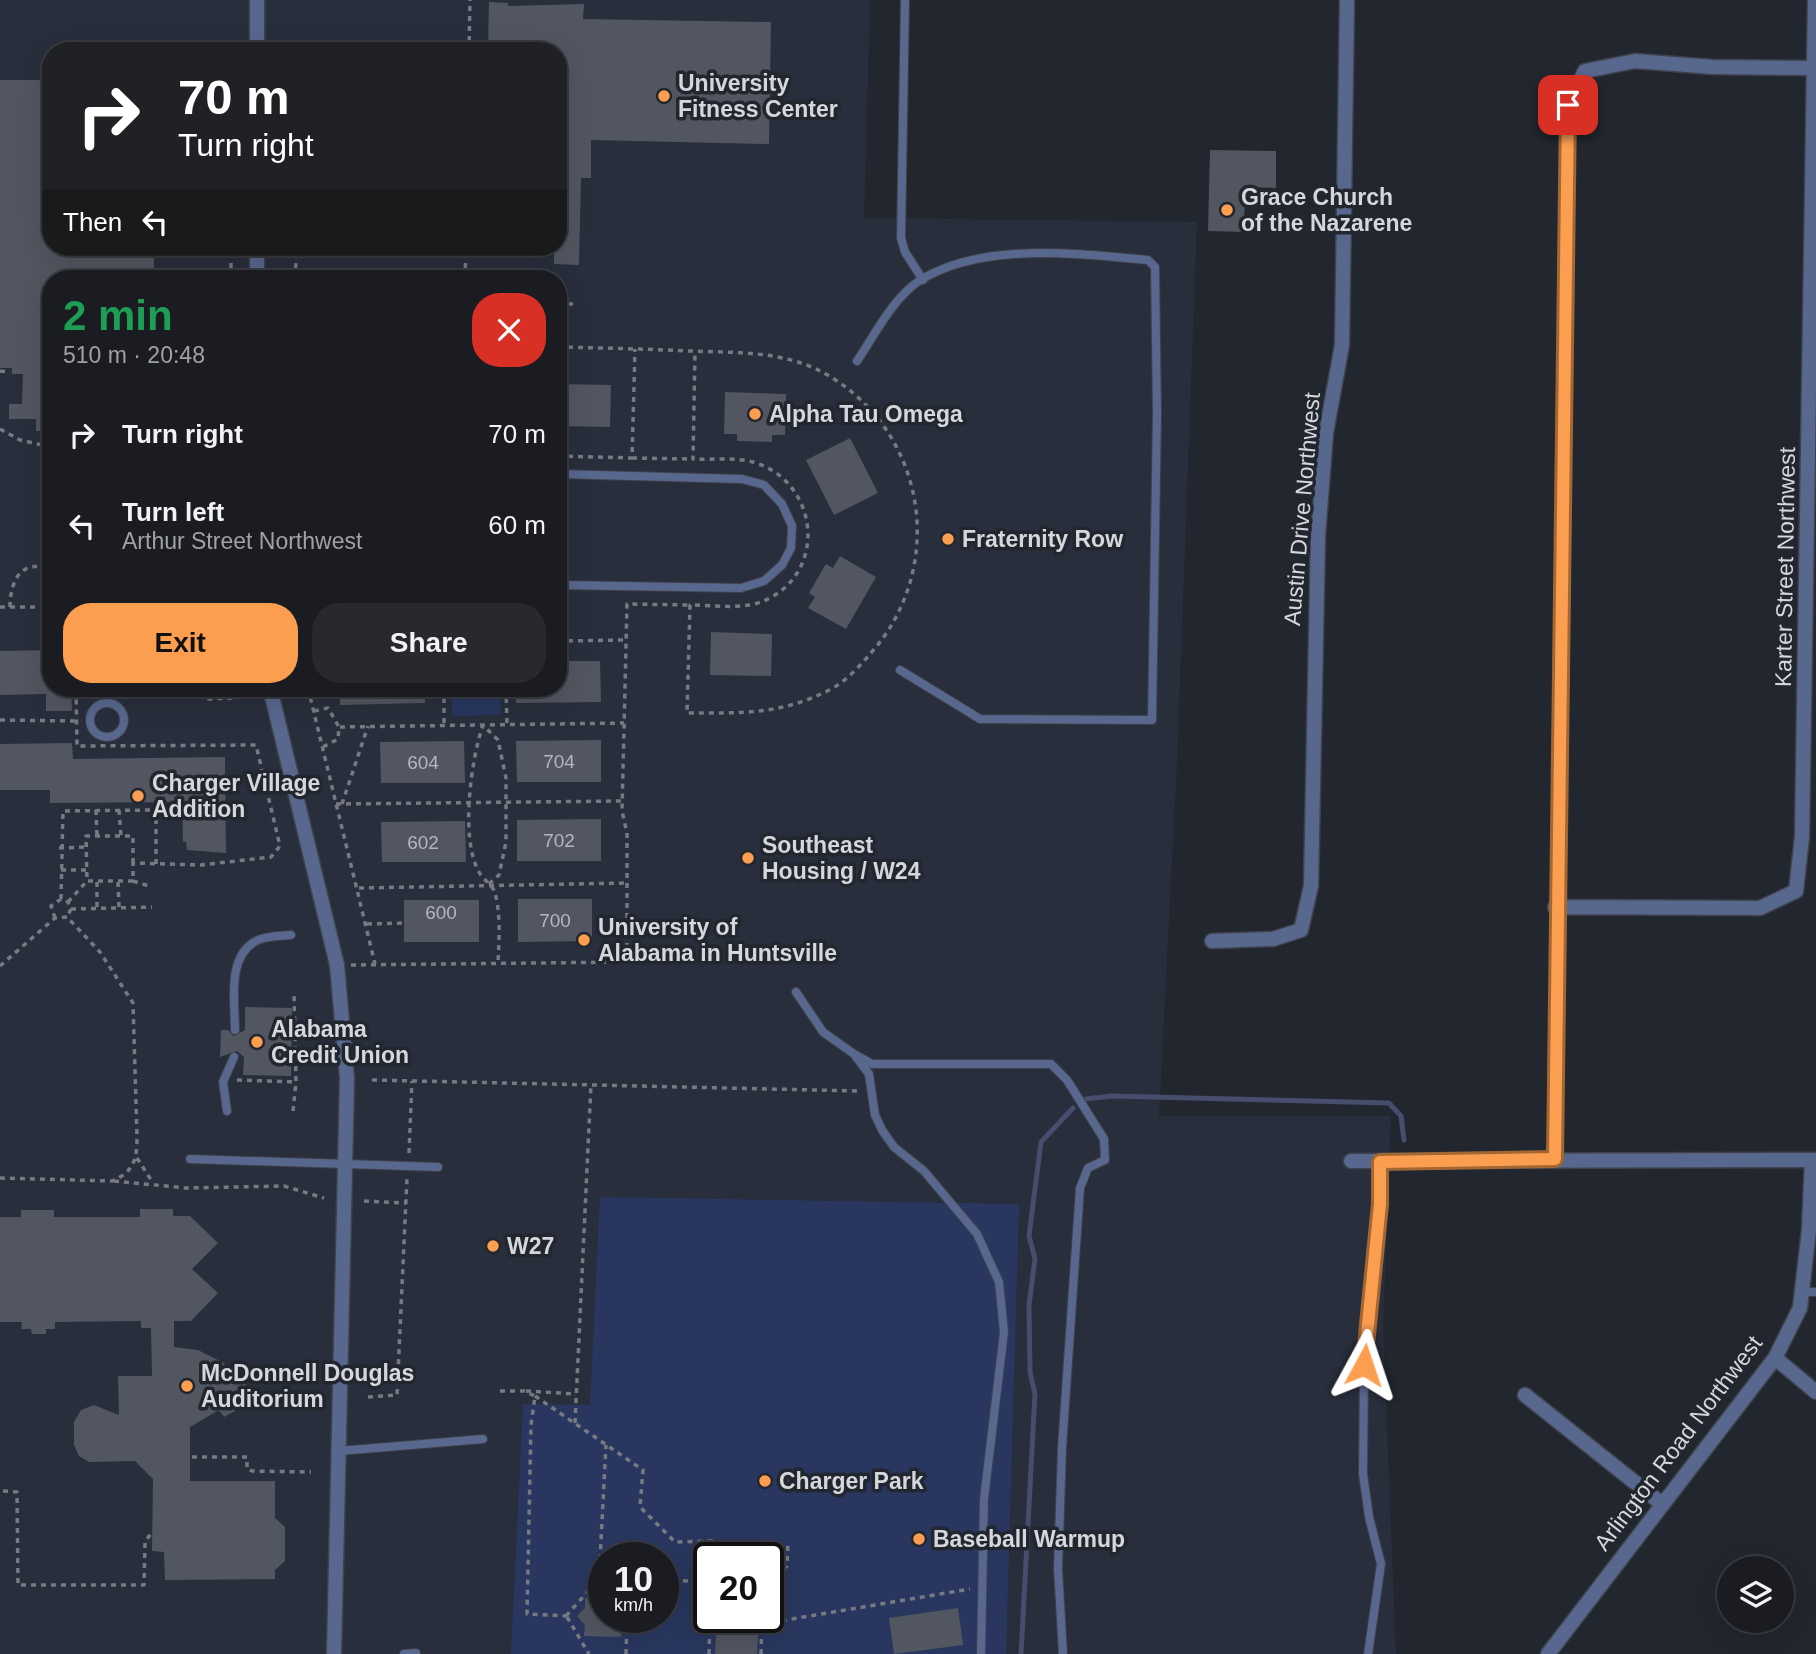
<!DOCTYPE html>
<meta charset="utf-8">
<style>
body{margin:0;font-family:Helvetica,sans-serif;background:#27292f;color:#f1f3f6;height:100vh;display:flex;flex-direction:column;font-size:26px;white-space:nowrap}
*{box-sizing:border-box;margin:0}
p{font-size:23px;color:#9fa1a5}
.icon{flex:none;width:38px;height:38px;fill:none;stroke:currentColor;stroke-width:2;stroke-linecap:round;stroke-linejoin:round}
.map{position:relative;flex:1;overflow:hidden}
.sheet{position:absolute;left:42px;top:270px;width:525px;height:427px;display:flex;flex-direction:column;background:#1a1c22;border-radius:28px;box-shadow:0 7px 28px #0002,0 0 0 2px #383a40}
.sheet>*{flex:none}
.guide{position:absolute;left:42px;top:42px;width:525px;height:214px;border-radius:28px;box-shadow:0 7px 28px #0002,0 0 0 2px #383a40;background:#202124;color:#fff;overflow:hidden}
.fabs{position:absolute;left:1717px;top:1556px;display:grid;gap:14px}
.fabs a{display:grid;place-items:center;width:77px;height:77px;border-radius:50%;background:#1a1c22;box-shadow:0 7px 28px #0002,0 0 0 2px #383a40;font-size:35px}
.speed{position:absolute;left:588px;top:1542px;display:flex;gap:14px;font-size:35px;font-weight:700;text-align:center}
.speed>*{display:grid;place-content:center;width:91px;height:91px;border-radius:50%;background:#1a1c22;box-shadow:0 7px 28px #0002,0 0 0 2px #383a40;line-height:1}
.speed small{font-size:18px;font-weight:400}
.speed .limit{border:4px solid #111;border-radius:10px;background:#fff;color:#111}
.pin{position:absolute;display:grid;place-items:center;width:60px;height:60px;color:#fff;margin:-30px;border-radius:14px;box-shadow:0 4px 10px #0006}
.me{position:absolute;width:77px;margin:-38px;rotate:5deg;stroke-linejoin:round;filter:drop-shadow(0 0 5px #0008)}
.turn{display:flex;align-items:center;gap:24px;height:147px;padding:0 21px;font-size:32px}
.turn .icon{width:91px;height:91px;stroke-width:2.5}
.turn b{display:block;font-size:49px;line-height:60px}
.then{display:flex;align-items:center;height:66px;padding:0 21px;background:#0003;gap:14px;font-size:26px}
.round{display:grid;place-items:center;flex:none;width:74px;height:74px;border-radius:28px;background:#27292f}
.overview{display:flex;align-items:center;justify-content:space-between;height:119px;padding:0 21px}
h1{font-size:42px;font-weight:700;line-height:52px;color:#1e9e55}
.cta{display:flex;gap:14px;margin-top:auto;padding:14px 21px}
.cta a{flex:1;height:80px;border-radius:28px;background:#fb9e50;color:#111;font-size:28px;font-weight:700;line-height:80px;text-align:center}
.cta a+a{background:#27292f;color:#f1f3f6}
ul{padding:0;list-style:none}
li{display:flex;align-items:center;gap:21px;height:91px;padding:0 21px}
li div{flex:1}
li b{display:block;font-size:26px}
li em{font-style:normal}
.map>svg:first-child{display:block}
</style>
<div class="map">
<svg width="1816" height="1654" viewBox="0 0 1816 1654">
<rect width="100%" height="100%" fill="#22262e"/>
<!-- built -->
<path fill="#292e3c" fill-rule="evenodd" d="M0 0H870L864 218 1197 222 1177 763 1159 1116H1391L1383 1326 1396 1654H0ZM51 51H558V247H51ZM51 278H558V688H51ZM604 1558H663V1617H604ZM709 1558H768V1617H709Z"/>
<!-- green -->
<path fill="#293760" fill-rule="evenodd" d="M452 688H500L501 715 452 716Z
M600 1197 1019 1204 1006 1654H511L523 1404 590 1405ZM604 1558H663V1617H604ZM709 1558H768V1617H709Z"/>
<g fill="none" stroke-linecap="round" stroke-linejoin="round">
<!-- stream -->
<path stroke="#464d6d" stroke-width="5" d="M1086 1099 1111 1096 1389 1103 1401 1116 1404 1140
M1021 1654 1035 1394 1030 1372 1029 1305 1035 1259 1029 1236 1041 1142 1073 1108"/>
</g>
<!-- building -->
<path fill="#525660" d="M489 2 508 3V6L584 4 583 19 771 22 769 144 591 140V178H581L579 265 554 264V247H558V51H488Z
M0 80H51V247H154V278H51V431H36V419H9V404H22L23 374H12V368H0Z
M1210 150 1276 151V188L1245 187 1244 232 1208 231Z
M558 384 611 385 610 427 558 426Z
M725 392 786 394 785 435H772V442L737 441V434H724Z
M850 438 878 493 834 515 806 460Z
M840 556 876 577 846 629 808 608 815 597 809 593 826 564 833 568Z
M711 632 772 634 771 676 710 675Z
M51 650V688H71L72 711H46V694L0 695V651Z
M558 661H600L601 702 516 703V688H558Z
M340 688H425V703L340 705Z
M601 740V782H517L516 741Z
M464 741 465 783H381L380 742Z
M72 743 73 759 225 757 226 853 187 850 186 842H183L182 802 50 803V790H0V744Z
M601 819V861H517V820Z
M465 821 466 862H382L381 822Z
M518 899H592V941L518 942Z
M404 900H479V942H404Z
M245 1007 292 1008 291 1076 243 1075 244 1057 237 1051 220 1057 221 1030H228L234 1036 245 1030Z
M140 1209H173V1216H190L218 1243 192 1269 218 1293 191 1321H174V1347L198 1350 222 1362 241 1378 256 1399 224 1417 219 1410 190 1427V1481H275V1518L285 1527V1561L275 1570V1579L165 1580 164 1552 152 1551 153 1479 135 1461 89 1462 79 1456 74 1445V1422L81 1410 94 1405 119 1415 118 1376H152L151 1328H141V1321L55 1322V1329H46V1334H32L31 1329H21L22 1322H0V1217H21V1210H54V1217H140Z
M585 1598H604V1617H622L621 1637 584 1636 585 1625 577 1616 585 1608Z
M958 1608 963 1645 894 1654 889 1618Z
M717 1617H759L757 1654H715Z"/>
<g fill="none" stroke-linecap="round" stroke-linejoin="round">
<defs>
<path id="lane" d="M905 0 901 238 905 252 923 280
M857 361C874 336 893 298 919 281 982 241 1077 254 1148 260L1155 267 1157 414 1152 720 980 719 900 670
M558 474 742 479 764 485 782 504 792 526 791 548 782 565 764 581 741 588 558 585
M90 720a17 17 0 1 1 34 0a17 17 0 1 1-34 0Z
M796 992 823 1032 854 1054 869 1074 875 1115 882 1130 894 1147 924 1171 977 1234 999 1282 1004 1332 984 1499 981 1654
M235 1030C235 1001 226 955 258 940 267 936 281 936 291 935
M854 1054 872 1064H1051L1067 1080 1104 1139 1105 1160 1088 1168 1080 1188 1062 1448 1058 1569 1063 1654
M227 1111 223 1082 234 1057
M190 1159 438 1167
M1801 1292H1816
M339 1451 483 1439
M404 1654 416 1653
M1368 1654 1381 1564 1369 1517 1363 1474 1364 1365 1380 1204V1162"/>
<path id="street" d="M257 51V0
M257 278V247
M270 688 337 965 347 1078 334 1654
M1555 907 1760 908 1796 891 1802 837 1815 0
M1212 941 1273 939 1301 930 1311 886 1318 536 1326 433 1342 345 1347 0
M1555 1159 1568 105 1585 71 1635 61 1713 67 1814 68
M1351 1161 1816 1160
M1775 1358 1816 1392
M1525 1395 1662 1504
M1548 1654 1775 1358 1800 1308 1809 1230 1812 1160"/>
</defs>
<!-- lane casing -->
<use href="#lane" stroke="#3f424a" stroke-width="10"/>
<!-- street casing -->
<use href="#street" stroke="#3f424a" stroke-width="17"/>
<!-- path -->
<path stroke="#777a81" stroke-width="3.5" stroke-dasharray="5 5" stroke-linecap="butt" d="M469 51 470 0
M231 278V247
M295 278 297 247
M465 278 466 247
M558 304H575
M558 347C602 348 646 349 690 351 740 353 790 350 834 379 929 440 945 571 870 654 859 667 846 681 831 689 782 715 741 713 687 713L690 605C715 605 746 611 770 598 829 566 816 480 753 462 735 457 712 460 693 459L695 351
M0 371 9 372
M0 429 20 440 51 447
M558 456 632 458 635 349
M632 458 693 459
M0 607H51
M10 607C10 582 21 557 51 570
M558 641 626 640
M308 688 375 964
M444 688V724
M506 688 507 724
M314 711 328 708 339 727
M0 720 76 721
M323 747 338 739 339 727 624 723
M336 804 622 801
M342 804 368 726
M96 810 97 836
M119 810 121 836
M59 848 86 847
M133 863V836H86L87 881H133V863L201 865 271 857 280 846 256 745 77 746 76 689H190L205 699 236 698 244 688
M61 870H87
M133 881 152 887
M97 882V908
M118 882 119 907
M489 884 499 875 506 842V778L498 740 483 725C471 759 460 839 479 872 483 880 493 885 495 893 501 915 499 940 498 963
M359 888 626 883
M61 899 63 811 156 810V869
M68 902 87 881
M71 909 152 907
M55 918 51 906 61 899 68 902 71 909 67 917
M367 924 404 923
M351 965 627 962V833L622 811 627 604 690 605
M0 966 55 918 67 917 100 952 133 1003 137 1137C137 1159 134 1172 112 1181L0 1178
M237 1080 296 1082
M372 1080 859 1091
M293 1111 296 1082 294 992
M409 1153 412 1081
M137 1158 153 1183
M114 1181 186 1188 284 1186 324 1198
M364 1201 406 1203
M500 1391H524L535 1396 531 1425 527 1614 566 1616
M526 1391 576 1394
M535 1396 643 1470 640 1507 675 1542 712 1541 711 1558
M368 1397 397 1395 407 1178
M575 1423 591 1084
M192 1457H247V1469L252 1471 311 1472
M3 1491 17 1492 18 1585H144L145 1542 152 1532
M599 1579 606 1445
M663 1580 709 1582
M768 1582 787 1566 788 1543
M566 1616 599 1579H604
M567 1617 589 1654
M762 1624 970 1589
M626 1654 627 1617
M709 1654 710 1617
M761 1654 762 1617"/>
<!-- lane -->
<use href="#lane" stroke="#58678e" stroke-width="8"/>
<!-- street -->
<use href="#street" stroke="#58678e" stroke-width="14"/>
</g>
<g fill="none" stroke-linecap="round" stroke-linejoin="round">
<defs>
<path id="route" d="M1364 1365 1380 1204V1162L1555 1159 1568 105"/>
</defs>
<!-- route casing -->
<use href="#route" stroke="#a36734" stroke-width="18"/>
<!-- route -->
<use href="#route" stroke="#fb9e50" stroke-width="12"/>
</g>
<!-- markers -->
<g fill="#fb9e50" stroke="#22262e" stroke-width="2.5">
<circle cx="664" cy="96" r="7"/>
<circle cx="1227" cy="210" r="7"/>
<circle cx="755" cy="414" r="7"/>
<circle cx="948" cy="539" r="7"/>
<circle cx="138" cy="796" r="7"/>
<circle cx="748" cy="858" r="7"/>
<circle cx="584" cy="940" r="7"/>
<circle cx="257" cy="1042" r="7"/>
<circle cx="493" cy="1246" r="7"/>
<circle cx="187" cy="1386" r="7"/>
<circle cx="765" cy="1481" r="7"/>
<circle cx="919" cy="1539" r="7"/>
</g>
<g text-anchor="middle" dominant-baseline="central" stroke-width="7" stroke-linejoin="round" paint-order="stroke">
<!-- number labels -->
<g font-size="19" fill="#b4b7be">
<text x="559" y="761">704</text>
<text x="423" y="762">604</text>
<text x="559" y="840">702</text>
<text x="423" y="842">602</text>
<text x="441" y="912">600</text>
<text x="555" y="920">700</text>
</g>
<!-- poi labels -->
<g font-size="23" font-weight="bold" fill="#d5d7dd" stroke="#22262e" text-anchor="start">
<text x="678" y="83">University<tspan x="678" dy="26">Fitness Center</tspan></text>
<text x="1241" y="197">Grace Church<tspan x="1241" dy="26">of the Nazarene</tspan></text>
<text x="769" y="414">Alpha Tau Omega</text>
<text x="962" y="539">Fraternity Row</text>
<text x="152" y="783">Charger Village<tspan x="152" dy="26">Addition</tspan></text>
<text x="762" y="845">Southeast<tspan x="762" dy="26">Housing / W24</tspan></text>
<text x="598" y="927">University of<tspan x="598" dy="26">Alabama in Huntsville</tspan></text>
<text x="271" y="1029">Alabama<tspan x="271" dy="26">Credit Union</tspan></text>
<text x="507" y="1246">W27</text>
<text x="201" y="1373">McDonnell Douglas<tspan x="201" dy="26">Auditorium</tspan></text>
<text x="779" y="1481">Charger Park</text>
<text x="933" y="1539">Baseball Warmup</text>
</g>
<!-- street labels -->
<g font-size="23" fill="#d5d7dd" stroke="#22262e">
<text transform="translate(1302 509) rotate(-85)">Austin Drive Northwest</text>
<text transform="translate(1785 567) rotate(-89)">Karter Street Northwest</text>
<text transform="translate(1678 1443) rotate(-53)">Arlington Road Northwest</text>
</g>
</g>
</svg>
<div class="fabs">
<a><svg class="icon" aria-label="layers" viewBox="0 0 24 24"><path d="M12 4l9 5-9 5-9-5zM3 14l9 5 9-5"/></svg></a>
</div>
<div class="speed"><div>10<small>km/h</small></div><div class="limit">20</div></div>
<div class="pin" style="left:1568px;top:105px;background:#d93025"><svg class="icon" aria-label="arrive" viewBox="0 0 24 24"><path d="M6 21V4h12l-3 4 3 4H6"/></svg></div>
<svg class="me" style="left:1364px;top:1365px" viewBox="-20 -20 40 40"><path d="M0-17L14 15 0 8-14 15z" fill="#fb9e50" stroke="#fff" stroke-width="4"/></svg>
<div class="guide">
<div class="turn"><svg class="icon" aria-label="right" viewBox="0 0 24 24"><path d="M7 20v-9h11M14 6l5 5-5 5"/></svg><div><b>70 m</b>Turn right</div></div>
<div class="then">Then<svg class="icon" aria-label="left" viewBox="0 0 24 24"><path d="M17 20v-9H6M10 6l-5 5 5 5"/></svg></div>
</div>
<section class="sheet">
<div class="overview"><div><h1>2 min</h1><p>510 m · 20:48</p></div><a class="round" style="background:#d93025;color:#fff"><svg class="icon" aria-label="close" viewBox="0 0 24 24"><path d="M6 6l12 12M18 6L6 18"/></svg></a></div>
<ul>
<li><svg class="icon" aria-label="right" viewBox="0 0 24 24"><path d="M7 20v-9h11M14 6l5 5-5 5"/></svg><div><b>Turn right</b></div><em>70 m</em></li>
<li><svg class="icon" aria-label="left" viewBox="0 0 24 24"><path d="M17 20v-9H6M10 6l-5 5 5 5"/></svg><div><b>Turn left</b><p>Arthur Street Northwest</p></div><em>60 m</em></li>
</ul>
<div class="cta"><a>Exit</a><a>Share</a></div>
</section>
</div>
